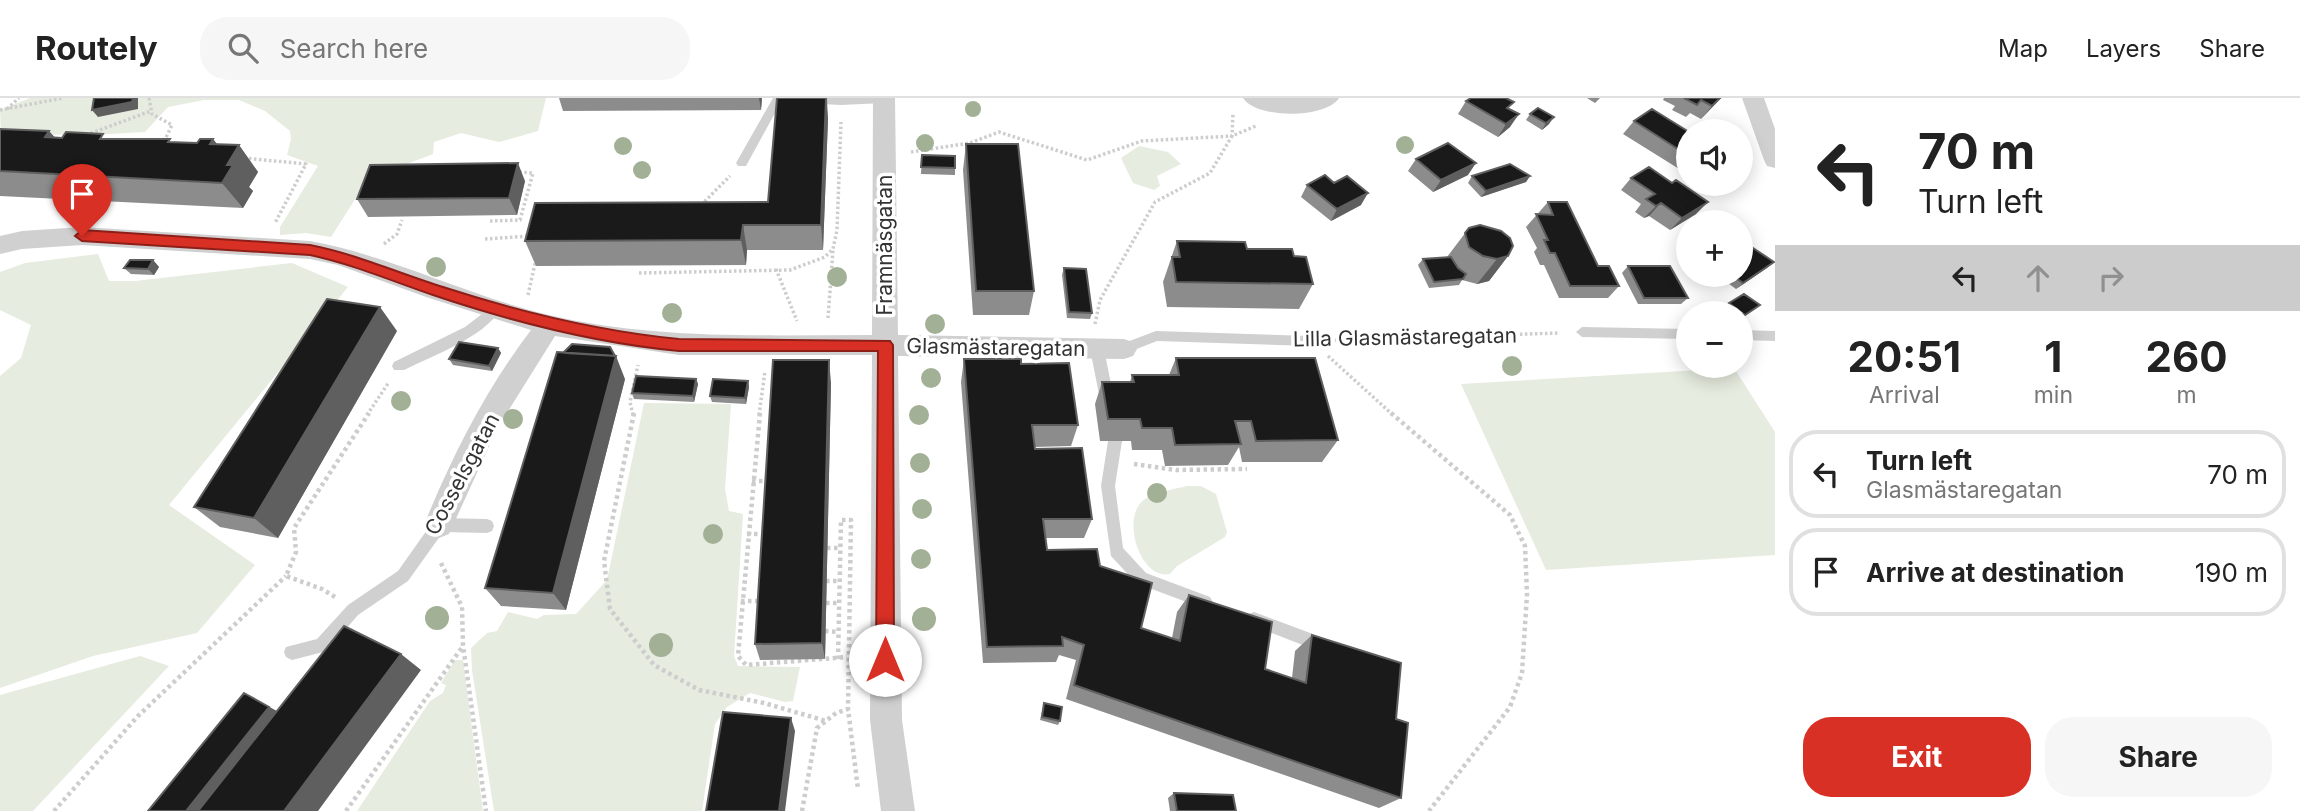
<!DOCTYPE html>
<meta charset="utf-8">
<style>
body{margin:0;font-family:Inter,sans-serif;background:#f6f6f6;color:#222;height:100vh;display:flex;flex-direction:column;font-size:26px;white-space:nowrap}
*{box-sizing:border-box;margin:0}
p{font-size:23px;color:#767676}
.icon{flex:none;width:38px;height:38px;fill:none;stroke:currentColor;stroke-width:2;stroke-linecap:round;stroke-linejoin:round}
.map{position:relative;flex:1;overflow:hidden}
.details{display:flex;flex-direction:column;background:#fff;width:525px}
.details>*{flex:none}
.hud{background:#fff;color:#222;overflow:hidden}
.buttons{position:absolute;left:1676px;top:21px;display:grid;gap:14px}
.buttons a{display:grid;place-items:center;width:77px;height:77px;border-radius:50%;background:#fff;box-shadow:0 4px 18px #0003;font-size:35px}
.pin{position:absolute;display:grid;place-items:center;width:60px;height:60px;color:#fff;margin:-72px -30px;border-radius:50% 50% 50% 0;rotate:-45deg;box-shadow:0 0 7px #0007}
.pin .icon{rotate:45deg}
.me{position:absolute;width:77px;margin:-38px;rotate:0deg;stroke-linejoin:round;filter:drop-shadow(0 0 5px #0008)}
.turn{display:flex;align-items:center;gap:24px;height:147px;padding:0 28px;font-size:32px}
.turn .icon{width:91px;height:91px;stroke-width:2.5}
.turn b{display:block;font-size:49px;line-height:60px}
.lanes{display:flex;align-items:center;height:66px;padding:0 28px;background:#0003;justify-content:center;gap:35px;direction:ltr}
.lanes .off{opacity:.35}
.eta{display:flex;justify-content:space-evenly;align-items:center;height:119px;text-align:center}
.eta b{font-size:42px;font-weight:700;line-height:49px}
.cta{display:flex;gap:14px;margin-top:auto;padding:14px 28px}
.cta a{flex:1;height:80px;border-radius:28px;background:#d93025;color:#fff;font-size:28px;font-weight:700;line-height:80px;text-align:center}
.cta a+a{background:#f6f6f6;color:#222}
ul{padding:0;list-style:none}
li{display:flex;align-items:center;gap:21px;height:88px;margin:0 14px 10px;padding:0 14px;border:4px solid #e0e0e0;border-radius:28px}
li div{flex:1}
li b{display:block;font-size:26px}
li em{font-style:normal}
header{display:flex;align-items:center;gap:42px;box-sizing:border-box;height:98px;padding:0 35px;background:#fff;border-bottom:2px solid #e0e0e0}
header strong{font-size:33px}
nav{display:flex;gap:38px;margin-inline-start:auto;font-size:24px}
.search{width:490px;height:63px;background:#f6f6f6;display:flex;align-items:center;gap:18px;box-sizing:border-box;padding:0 24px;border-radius:28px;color:#767676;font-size:26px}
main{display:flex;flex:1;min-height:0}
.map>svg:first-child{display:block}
</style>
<header>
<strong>Routely</strong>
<div class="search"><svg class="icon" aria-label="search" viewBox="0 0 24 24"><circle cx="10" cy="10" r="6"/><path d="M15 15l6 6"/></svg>Search here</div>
<nav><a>Map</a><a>Layers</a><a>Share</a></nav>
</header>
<main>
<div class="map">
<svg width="1775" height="713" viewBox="0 0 1775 713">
<rect width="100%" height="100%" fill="#fff"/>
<!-- green -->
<path fill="#e6ecdf" d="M30 0H546L538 33 499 44 461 35 434 44 433 56 368 81 331 139 306 135 280 137V129L318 68 287 57 291 41 290 33 265 13 239 2H204L168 9 145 34 92 37 1 36 0 12Z
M1139 48 1168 54 1181 66 1157 78 1160 88 1154 92 1133 85 1121 60Z
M98 156 109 183H135L292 165 348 189 169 407 255 467 197 535 93 558 0 590V278L21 260 31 227 0 212V174L25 165Z
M1734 270 1775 334V457L1546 472 1461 286Z
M644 305 731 306 725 391 729 413 743 416 734 558 738 568 800 569 793 603 785 604 750 595 727 609 715 626 702 713H494L472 572 471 550 487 535 497 533 508 514 537 521 544 517 576 516 607 482Z
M1187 388H1201L1216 396 1227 434 1225 439 1177 468 1170 476C1139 482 1120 417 1145 401 1156 394 1175 391 1187 388Z
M140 558 169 568 33 713H0V597Z
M455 562H463L483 713H357L430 603 443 595 446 587 441 585Z"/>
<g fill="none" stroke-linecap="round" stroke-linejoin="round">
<!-- path-far1 -->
<path stroke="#cdcdcd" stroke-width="3.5" stroke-dasharray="2.5 2.5" stroke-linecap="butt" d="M149 0 152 16 172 27 164 44
M7 11 19 0
M0 12 63 0
M86 37 151 13
M911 54 970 45 999 34 1087 62 1142 43 1232 38 1233 15
M244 60 306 66 275 125
M701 107 730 78
M490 123 520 122 533 75 519 74
M485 141 530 138
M384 146 397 136 402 122
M776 171 797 223
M639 175 790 172 825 159 833 151 837 132 841 24
M528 197 536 161
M828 220 833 152
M1095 226 1100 202 1155 104 1210 75 1232 38 1256 28
M1335 242 1560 235
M1328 258 1393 317
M367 317 389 284
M633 317 630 304 638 267
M759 317 765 273"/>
<!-- path -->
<path stroke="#cdcdcd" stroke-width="4.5" stroke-dasharray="3.5 3.5" stroke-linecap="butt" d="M634 315 604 463 610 511 654 567 699 592 764 605 826 623
M760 315 738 558 746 567 847 559
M1391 315 1510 417 1525 448 1527 496 1522 575 1510 609 1429 713
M1134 366 1176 372 1247 371
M752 383H769
M747 436H768
M827 450H840
M441 465 462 509 463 547 486 713
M826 483H840
M335 499 322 491 286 478 296 454 294 430 369 315
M741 503H761
M826 505H839
M825 533 839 534
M838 561 841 422H851L848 611 858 691
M54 713 138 618 286 478
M346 713 463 548
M802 713 817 630 836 615 848 611"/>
<!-- lane -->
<path fill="#d0d0d0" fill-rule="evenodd" d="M773 0H889V1L884 5 841 7 781 4 746 68H738L736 65Z
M495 206 501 211C483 240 434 257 404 272H394L392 268 394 264 465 229Z
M1582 229 1689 231V241L1582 239 1576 234Z
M1741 232 1775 233V243L1741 242Z
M1156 233 1312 238 1319 243 1312 248 1157 243 1124 256 1119 255 1117 251 1119 247Z
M1097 246 1104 251 1114 301 1112 305H1102L1100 301 1090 251Z
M1115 337 1120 339 1122 343 1115 388 1123 450 1146 475 1210 499 1213 504 1210 509 1205 511 1136 485 1111 458 1101 388 1108 343 1110 339Z
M439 420 487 421 492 423 494 428 492 433 487 435 443 434 408 483 358 517 327 553 292 562 286 559 284 554 286 549 317 541 348 507 398 473 434 422Z
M1254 514 1329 542 1331 547 1329 552 1323 555 1249 526 1246 521 1249 516Z"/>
<!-- street -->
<path fill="#d0d0d0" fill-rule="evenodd" d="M873 0H895L898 237 1124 241 1133 244 1137 251 1133 258 1124 261 898 258 902 622 915 713H881L870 622 872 257H679L555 238 497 331 449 436 439 440 429 436 424 427C452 358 486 291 531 232L429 200 338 167 310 161 82 147 22 151 0 156V138L22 133 82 129 310 143C392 158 468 198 549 217 655 242 764 237 872 237Z
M1243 0H1339C1326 21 1256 21 1243 0Z
M1742 0H1764L1775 31V70L1767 68 1764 62Z"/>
</g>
<!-- trees -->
<g fill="#a2b095">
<circle cx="973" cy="11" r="8"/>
<circle cx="925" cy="45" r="9"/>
<circle cx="1405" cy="47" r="9"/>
<circle cx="623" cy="48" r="9"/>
<circle cx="642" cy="72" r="9"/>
<circle cx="436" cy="169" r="10"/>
<circle cx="837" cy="179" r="10"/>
<circle cx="672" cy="215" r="10"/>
<circle cx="935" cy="226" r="10"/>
<circle cx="1512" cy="268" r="10"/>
<circle cx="931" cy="280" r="10"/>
<circle cx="401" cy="303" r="10"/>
<circle cx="919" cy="317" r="10"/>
<circle cx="513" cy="321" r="10"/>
<circle cx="920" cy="365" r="10"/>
<circle cx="1157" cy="395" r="10"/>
<circle cx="922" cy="411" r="10"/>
<circle cx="713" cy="436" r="10"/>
<circle cx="921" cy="461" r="10"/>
<circle cx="437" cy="520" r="12"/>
<circle cx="924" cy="521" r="12"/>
<circle cx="661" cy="547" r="12"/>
</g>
<!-- wall -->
<path fill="#8c8c8c" d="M559 0H762L761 12 563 13Z
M777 0H827L828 21 823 152H747L746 167 536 168 525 143 768 104Z
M1587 0H1600L1595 5Z
M1664 0H1721L1701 21 1690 15 1686 19 1672 12 1675 8 1663 2Z
M1466 3 1509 11 1510 29 1498 39 1458 16Z
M1530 16 1549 26 1542 32 1526 22Z
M1634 23 1689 34V71L1684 74 1623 36Z
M0 31 55 39 107 41 197 45 213 41 217 46 239 47 258 74 249 89 253 93 243 110 0 98Z
M966 46 1034 193 1029 217H973L963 72Z
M922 57 955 58V77L921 76Z
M1416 61 1468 77 1433 94 1408 73Z
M1472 78H1530L1526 84 1481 99 1468 85Z
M1631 80 1696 116 1670 132 1649 118 1644 120 1635 114 1641 106 1621 92Z
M525 83 517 117 368 119 357 101Z
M1307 87 1361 107 1331 123 1301 99Z
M1548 104 1598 168 1619 188 1608 200H1559L1544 167H1540L1534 154 1537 150 1526 129Z
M1469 130 1508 158 1489 183 1477 186 1462 182 1459 187 1429 190 1418 167 1423 161 1447 159Z
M1177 143 1247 151 1294 158 1313 186 1299 211 1167 209 1163 184Z
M153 162 159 169 154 177 131 176 124 170Z
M1774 164 1736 191 1717 177H1741Z
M1628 168 1688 200 1681 206H1638L1622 175Z
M1064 170 1092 215 1090 221 1067 220 1062 177Z
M1729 205 1760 207 1741 220V215H1728L1722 211Z
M397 233 278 440 220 429 194 409Z
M498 250 501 255 492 273 453 267 449 261Z
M1176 260 1338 342 1322 364H1242L1239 349 1228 367 1165 368 1162 352H1132L1131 343H1100L1095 306 1102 284H1130L1132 277H1169Z
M964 261 1021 266 1078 327 1071 348 1035 349V351L1092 421 1084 440H1046L1047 452 1100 468 1141 530 1172 540 1177 514 1189 497 1265 571 1292 580 1295 553 1312 537 1396 621 1401 700 1379 710 1066 601 1076 562 1059 557 1056 564 983 565 961 284Z
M625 281 566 512 501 508 485 490Z
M696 281 698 286 694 304 634 301 632 295Z
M748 283 749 289 746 306 712 304 710 298Z
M831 285 825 561 760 562 755 546Z
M1044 605 1060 623 1058 627 1040 622Z
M1174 695 1236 713H1170L1168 700Z"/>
<!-- shaded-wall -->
<path fill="#5f5f5f" d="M133 0H138V11L98 19 92 12Z
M759 0H762L761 12Z
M826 0 828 21 823 152 821 127Z
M1720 0H1721L1701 21 1712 8Z
M1519 16 1510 29 1498 39 1506 26Z
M1554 19 1549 26 1542 32 1546 25Z
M49 33 74 60 45 39Z
M213 41 230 63 239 47 258 74 249 89 253 93 243 110 222 85 210 46Z
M518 65 525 83 517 117 509 100Z
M1476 65 1468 77 1433 94 1441 82Z
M1530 78 1526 84 1481 99 1486 93Z
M1368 95 1361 107 1331 123 1337 111Z
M1708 104 1696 116 1670 132 1682 120Z
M1661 105 1649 118 1644 120 1656 108Z
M743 127 747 152 746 167 741 142Z
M1508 158 1489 183 1477 186 1497 161Z
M153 162 159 169 154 177 148 171Z
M1774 164 1767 170 1736 191 1743 185Z
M380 209 397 233 278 440 254 420Z
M498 250 501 255 492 273 489 268Z
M616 258 625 281 566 512 553 495Z
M829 262 831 285 825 561 822 545Z
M696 281 698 286 694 304 693 298Z
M748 283 749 289 746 306 745 300Z
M401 556 421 572 318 713H284Z
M244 595 286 618 212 713H186Z
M791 620 795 633 785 713H779Z"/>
<!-- building -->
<path fill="#1a1a1a" stroke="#5f5f5f" stroke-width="2" d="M94 0H133L132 4 92 12Z
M777 0H826L821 127H743L741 142 525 143 535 105 768 104Z
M1471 0H1506L1514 4 1507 10 1519 16 1506 26 1466 3Z
M1684 0H1720L1712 8 1701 2 1697 7Z
M1538 10 1554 19 1546 25 1530 16Z
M1652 11 1689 34V58L1634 23Z
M0 31 49 33 45 39 62 40 66 34 103 36 100 41H170L168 44 197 45 200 41H213L210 46 239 47 227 67H233L222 85 0 73Z
M1448 45 1476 65 1441 82 1416 61Z
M966 46H1018L1034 193H976Z
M922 57 955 58V70L921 69Z
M518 65 509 100 357 101 370 67Z
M1510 66 1530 78 1486 93 1472 78Z
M1649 69 1672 85 1676 82 1708 104 1682 120 1661 105 1656 108 1646 101 1655 96 1631 80Z
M1325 77 1334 85 1347 78 1368 95 1337 111 1307 87Z
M1548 104H1567L1598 168H1609L1619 188H1570L1555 155H1550L1544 142H1548L1536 116 1553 117Z
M1480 127 1501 133 1510 140 1513 148 1508 158 1497 161 1483 158 1469 149 1465 135 1469 130Z
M1741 142 1774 164 1743 185 1732 177H1741Z
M1177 143 1245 144 1247 151H1292L1294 158 1306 159 1313 186 1176 184 1172 159H1180Z
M1451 159 1458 170 1466 176 1463 181 1434 184 1423 161Z
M130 162H153L148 171 124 170Z
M1628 168H1670L1688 200H1644Z
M1064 170 1086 171 1092 215 1069 214Z
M1744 196 1760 207 1745 217 1729 205Z
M327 201 380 209 254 420 194 409Z
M459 244 498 250 489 268 449 261Z
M572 246 610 249 615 258 563 255Z
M557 254 616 258 553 495 485 490Z
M1176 260H1315L1338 342 1256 343 1251 323H1235L1241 346 1175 347 1172 330H1142L1140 321H1108L1102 284H1134L1132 277H1179Z
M964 261H1021V266L1069 265 1078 327H1032L1035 351 1082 350 1092 421H1043L1047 452 1097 451 1100 468 1152 485 1141 530 1180 543 1189 497 1272 524 1265 571 1306 585 1312 537 1401 565 1396 621 1408 625 1401 700 1074 587 1084 547 1062 539 1063 548 987 549Z
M773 262H829L822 545 755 546Z
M636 278 696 281 693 298 632 295Z
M713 281 748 283 745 300 710 298Z
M344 528 401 556 284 713H198Z
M244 595 269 609 186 713H148Z
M1044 605 1062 609 1060 623 1042 619Z
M723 614 791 620 779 713H706Z
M1174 695 1233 697 1236 713H1177Z"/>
<!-- route -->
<path fill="#d93025" stroke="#8d1f18" stroke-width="2" d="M82 132 310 147C356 156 398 175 443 189 520 214 598 233 679 241L890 243 893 247 894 562 892 569 885 571 879 569 876 562 878 253H679C594 245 513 224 433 197 392 183 352 166 310 157L82 143 75 138Z"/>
<g text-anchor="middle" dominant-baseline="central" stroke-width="7" stroke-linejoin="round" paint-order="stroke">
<!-- street labels -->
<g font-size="21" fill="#333" stroke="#fff">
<text transform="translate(884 147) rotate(-90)">Framnäsgatan</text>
<text transform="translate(1405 239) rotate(-1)">Lilla Glasmästaregatan</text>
<text transform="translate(996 249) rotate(1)">Glasmästaregatan</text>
<text transform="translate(462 376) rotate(-62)">Cosselsgatan</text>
</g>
</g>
</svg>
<div class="buttons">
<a><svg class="icon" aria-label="sound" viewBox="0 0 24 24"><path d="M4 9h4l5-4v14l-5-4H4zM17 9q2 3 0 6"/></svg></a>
<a>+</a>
<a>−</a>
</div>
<div class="pin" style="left:82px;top:138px;background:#d93025"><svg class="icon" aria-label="arrive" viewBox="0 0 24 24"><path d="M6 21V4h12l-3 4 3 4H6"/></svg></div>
<svg class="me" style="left:885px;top:562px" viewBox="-20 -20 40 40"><circle r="19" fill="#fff"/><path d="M0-13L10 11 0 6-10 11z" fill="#d93025"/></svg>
</div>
<section class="details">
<div class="hud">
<div class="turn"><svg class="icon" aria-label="left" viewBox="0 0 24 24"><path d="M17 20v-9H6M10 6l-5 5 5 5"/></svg><div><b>70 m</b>Turn left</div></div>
<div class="lanes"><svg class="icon" aria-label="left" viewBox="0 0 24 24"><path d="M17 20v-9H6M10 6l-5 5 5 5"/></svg><svg class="icon off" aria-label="ahead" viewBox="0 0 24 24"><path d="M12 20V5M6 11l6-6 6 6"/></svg><svg class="icon off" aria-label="right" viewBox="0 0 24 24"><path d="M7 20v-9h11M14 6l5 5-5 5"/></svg></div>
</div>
<div class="eta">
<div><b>20:51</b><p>Arrival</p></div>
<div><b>1</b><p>min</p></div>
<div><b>260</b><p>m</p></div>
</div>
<ul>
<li><svg class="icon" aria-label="left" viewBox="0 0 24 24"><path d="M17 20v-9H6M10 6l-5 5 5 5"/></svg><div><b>Turn left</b><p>Glasmästaregatan</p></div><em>70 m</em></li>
<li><svg class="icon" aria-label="arrive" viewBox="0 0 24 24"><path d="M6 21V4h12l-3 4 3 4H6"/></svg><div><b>Arrive at destination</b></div><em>190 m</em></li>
</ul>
<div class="cta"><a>Exit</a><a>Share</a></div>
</section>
</main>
